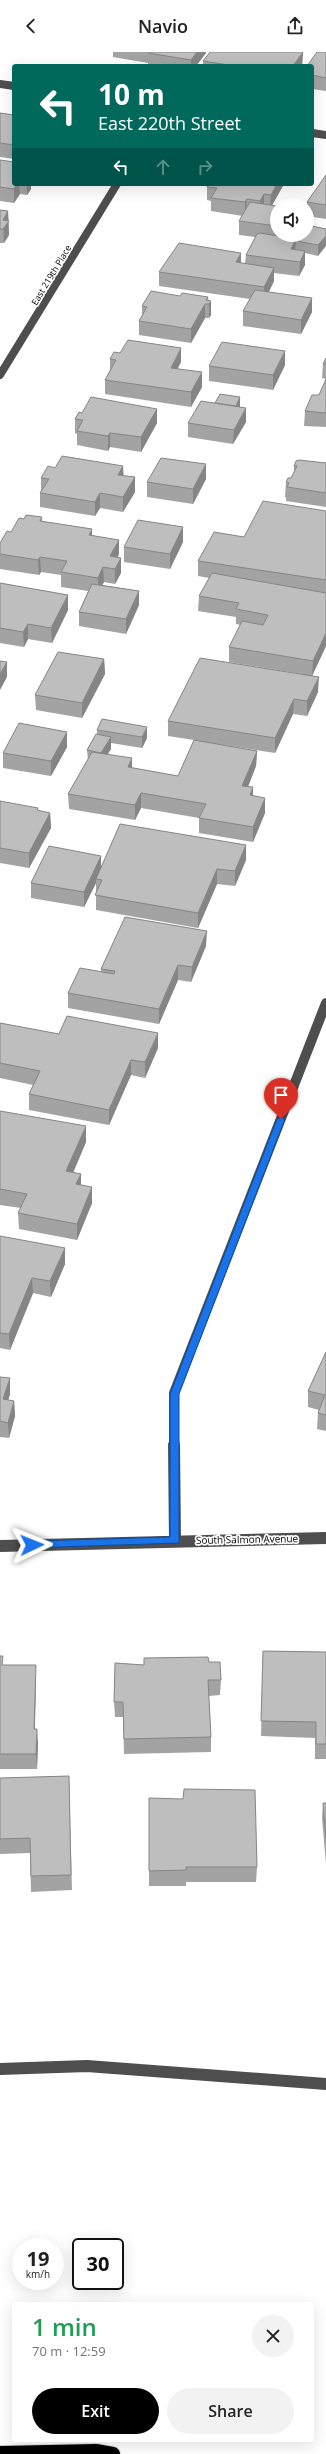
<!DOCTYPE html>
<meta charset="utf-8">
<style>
body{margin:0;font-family:"Open Sans",sans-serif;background:#f2f2f2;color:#222;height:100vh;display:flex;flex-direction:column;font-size:15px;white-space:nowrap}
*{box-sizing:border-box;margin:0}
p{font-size:13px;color:#767676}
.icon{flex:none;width:22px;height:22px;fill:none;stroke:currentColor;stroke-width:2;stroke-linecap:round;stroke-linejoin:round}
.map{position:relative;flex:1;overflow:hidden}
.details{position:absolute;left:12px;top:2250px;width:302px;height:140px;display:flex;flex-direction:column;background:#fff;border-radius:4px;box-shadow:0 4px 16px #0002}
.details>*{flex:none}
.banner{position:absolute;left:12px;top:12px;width:302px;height:122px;border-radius:4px;box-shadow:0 4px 16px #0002;background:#00695c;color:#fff;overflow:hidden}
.controls{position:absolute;left:270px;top:146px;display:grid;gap:8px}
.controls a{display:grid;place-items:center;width:44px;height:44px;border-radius:50%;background:#fff;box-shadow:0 4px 16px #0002;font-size:20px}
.speed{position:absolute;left:12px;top:2186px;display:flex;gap:8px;font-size:20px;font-weight:700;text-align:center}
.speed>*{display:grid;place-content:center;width:52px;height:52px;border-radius:50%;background:#fff;box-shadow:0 4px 16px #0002;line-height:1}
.speed small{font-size:10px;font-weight:400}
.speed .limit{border:2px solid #111;border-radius:6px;background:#fff;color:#111}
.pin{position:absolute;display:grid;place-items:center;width:34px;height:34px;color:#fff;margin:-41px -17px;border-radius:50% 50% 50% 0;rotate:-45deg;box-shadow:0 0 4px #0007}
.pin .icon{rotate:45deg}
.me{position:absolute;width:44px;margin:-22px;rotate:88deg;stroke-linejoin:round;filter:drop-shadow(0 0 3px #0008)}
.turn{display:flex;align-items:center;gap:14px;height:84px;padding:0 20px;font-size:18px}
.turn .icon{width:52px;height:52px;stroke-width:2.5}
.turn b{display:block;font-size:28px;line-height:34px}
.lanes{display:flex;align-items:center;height:38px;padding:0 20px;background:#0003;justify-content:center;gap:20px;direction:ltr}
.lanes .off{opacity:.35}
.round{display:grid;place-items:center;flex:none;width:42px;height:42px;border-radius:21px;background:#f2f2f2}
.head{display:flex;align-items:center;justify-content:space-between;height:68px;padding:0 20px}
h1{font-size:24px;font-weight:600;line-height:30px;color:#1e9e55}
.button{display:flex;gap:8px;margin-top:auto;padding:8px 20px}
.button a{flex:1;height:46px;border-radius:24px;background:#000;color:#fff;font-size:16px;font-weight:600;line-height:46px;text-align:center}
.button a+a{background:#f2f2f2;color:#222}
header{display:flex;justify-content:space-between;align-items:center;height:52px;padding:0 20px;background:#fff;font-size:18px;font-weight:600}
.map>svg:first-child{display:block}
</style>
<header><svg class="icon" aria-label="back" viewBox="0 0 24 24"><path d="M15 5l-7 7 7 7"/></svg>Navio<svg class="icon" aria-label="share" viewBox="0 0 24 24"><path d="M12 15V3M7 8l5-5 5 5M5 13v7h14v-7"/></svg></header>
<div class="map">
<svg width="326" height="2402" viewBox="0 0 326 2402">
<rect width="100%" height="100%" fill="#fff"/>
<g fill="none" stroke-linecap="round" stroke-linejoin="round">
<defs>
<path id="highway" d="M0 2401 96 2399 113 2402"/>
</defs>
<!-- highway casing -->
<use href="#highway" stroke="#dbdbdb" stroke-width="16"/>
<!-- minor-far2 -->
<path stroke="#4e4e4e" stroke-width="8" d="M0 32 14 34
M312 81 326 83
M0 323 117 132"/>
<!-- minor-far1 -->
<path stroke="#4e4e4e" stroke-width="10" d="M174 1394V1341L326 951"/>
<!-- minor -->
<path stroke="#4e4e4e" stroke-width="12" d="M174 1393 175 1489
M0 1494 326 1486
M0 2017 87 2014 326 2032"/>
<!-- highway -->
<use href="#highway" stroke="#000" stroke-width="14"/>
</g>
<!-- wall -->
<path fill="#a3a3a3" d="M113 0H206V1L196 14H148V11L113 5Z
M303 0 302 14H203V9Z
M326 0V39L312 37V14Z
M0 61 14 63V107L0 105Z
M0 108 14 132H32L31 133V137L27 143 20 142 14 151 0 149Z
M326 123V167L307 164V150Z
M284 132 272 153 277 154V183H286L285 185 291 186V183H307L326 177 318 204 305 201V213L299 224 274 221V229L269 240 312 246V260L301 282 243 274V259L250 247 159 234V220L241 211H245L246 203 255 185 239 183V169L243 164 211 159V149L207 148V135Z
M0 158 8 159 9 183 4 191H0Z
M180 244 208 245 211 263 209 266H205L191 291 139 283V269L142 265V254Z
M326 306V327L322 326 323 312Z
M110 307 181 310 177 317 202 335 191 355 105 342V328L110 318Z
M285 313 273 338 209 329V314Z
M326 327V375L304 374 305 359 319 343Z
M240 355 246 356V370L233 392 188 385V371Z
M157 357V371L141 400 110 395 108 399 77 393V382L75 381V367L82 361Z
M326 410V455L286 449V445H285L286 430 291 426 294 421V414L326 411Z
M55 416 124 424 135 425V440L123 460 100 456 95 464 40 455V441L41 439V426Z
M206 427 193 452 147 445V430Z
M326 459V594L312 624 318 640 307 664 293 662 275 701 198 689 257 699 256 714 248 735 253 744 265 761 253 790 199 781V766L141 756 135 768 69 757 68 742 88 708 87 698 97 682V678L147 686 142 696 111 691V697L107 702 132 716 178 724 194 688 168 684V669L302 622 229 610V595L241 573 236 572V565L198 559 199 544 209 526 198 524V509L244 485Z
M42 465V469L92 483 119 502 118 505 121 506V521L115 532 104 530 102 533 139 539V553L126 582 79 574V560L88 539 61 535V523L41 520 39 523 0 517V491L24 467Z
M183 490 170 517 124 510V495Z
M0 531 68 543V558L52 591 28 587 24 595 0 591Z
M104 607 105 622 82 666 36 658 35 643Z
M67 695 51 724 3 716V701Z
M0 749 38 759 50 761 51 776 29 816 0 811Z
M246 793V808L235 834 217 832 198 876 96 858V831L84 855 31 846V831L101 804V814Z
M206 894 191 930 178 928 159 972 68 956V941L101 919V917Z
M0 971 59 982 158 996 145 1026 131 1023 109 1073 29 1058V1042L33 1033 0 1026Z
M0 1059 86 1090 73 1121 81 1122V1133L92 1151 77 1188 19 1177 18 1161 21 1156 0 1153Z
M0 1184 65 1212 51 1245 33 1241 10 1298 0 1296Z
M326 1300V1379L317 1377 318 1361 319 1358 308 1355V1339Z
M0 1325 10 1342 8 1348 14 1349 15 1364 9 1386 0 1385Z
M263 1599 326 1600V1707H315V1686L261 1684Z
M0 1604 3 1613 36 1628 35 1677 38 1692 37 1717H0Z
M209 1610 221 1628 220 1643 209 1644 211 1685V1700L124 1702 123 1665H115L114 1650 144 1613Z
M69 1724 72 1838 31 1840 30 1801 0 1802V1726Z
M149 1746 257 1815 256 1830H186V1834H149Z
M323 1751H326V1812L322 1766Z"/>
<!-- shaded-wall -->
<path fill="#858585" d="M197 0H206V1L196 14H191V8Z
M303 0 302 14H293Z
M17 132H19L20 142 14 151V137Z
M27 132H32L31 133V137L27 143Z
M277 132H284L270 157 271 143Z
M264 142V156L260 163V149Z
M247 147 246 161 245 164V150Z
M8 159 9 183 4 191 3 168Z
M326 184V194L318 204V193Z
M296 187 295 201 291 197Z
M305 199V213L299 224 300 210Z
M241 201V215L236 210Z
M274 216V229L264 249V235Z
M312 246V260L301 282V268Z
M211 249V263L209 266V252Z
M205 252V266L191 291V277Z
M181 296V310L171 330V316Z
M285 299V313L273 338V323Z
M202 320V335L191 355V340Z
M240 345V356L235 355Z
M246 356V370L233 392 234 378Z
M157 357V371L141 400V385Z
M110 381V395L108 399V384Z
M206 412V427L193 452V437Z
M123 414 124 429 118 423Z
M135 425V440L123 460V445Z
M100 441V456L95 464V450Z
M183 475V490L170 517V502Z
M92 477V492L89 483Z
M119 488V502L111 516 110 504Z
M40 505 41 520 39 523 38 508Z
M121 506V521L115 532V517Z
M103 515 104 530 98 541V526Z
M139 539V553L126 582V567Z
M68 543V558L52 591 51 576Z
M28 572V587L24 595 23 580Z
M326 581V594L312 624 313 609Z
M104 607 105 622 82 666V651Z
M7 610V625L0 638V622Z
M319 625 318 640 307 664V649Z
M294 647 293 662 275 701V686Z
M147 675V686L142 696V685Z
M67 680V695L51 724V709Z
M111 685V697L101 713V701Z
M257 699 256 714 242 749V734Z
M132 706V721L128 715Z
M253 735V751L250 743Z
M141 741V756L135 768V753Z
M265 746V761L253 790V775Z
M50 761 51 776 29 816V801Z
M246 793V808L235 834V819Z
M101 804V819L96 827V831L84 855V840Z
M217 817V832L198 876V861Z
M207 879 206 894 191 930 192 915Z
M178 913V928L159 972V957Z
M158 981V996L145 1026V1010Z
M131 1008V1023L109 1073V1058Z
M86 1074V1090L67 1135 66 1119Z
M81 1122V1138L76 1132Z
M92 1135V1151L77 1188V1172Z
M65 1196V1212L51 1245 50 1229Z
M32 1226 33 1241 10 1298 9 1282Z
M10 1326V1342L4 1363 3 1347Z
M14 1349 15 1364 9 1386 8 1371Z
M36 1613V1628L34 1692V1677Z
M37 1677 38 1692 37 1717 36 1702Z"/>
<!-- building -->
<path fill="#bebebe" stroke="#858585" d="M149 0H197L191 8 148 1Z
M210 0H303L293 14H234L203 9Z
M317 0H326V26L312 23V14H307Z
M0 61 14 63V93L0 91Z
M0 108 14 110V132H17L14 137 0 135Z
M326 123V153L307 150Z
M209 132H277L271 143 264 142 260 149 247 147 245 150 211 146 217 136 207 135Z
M250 150 277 154V174L239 169Z
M0 158 8 159 3 168 9 169 3 177H0Z
M307 173 326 177V184L318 193 301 190 291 183H307Z
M260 181 296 187 291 197 305 199 300 210 246 203 257 182Z
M179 191 241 201 236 210 274 216 264 235 159 220Z
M255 238 312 246 301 268 243 259Z
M151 239 180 244 182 241 208 245 206 248 211 249 209 252H205L191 277 139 269 147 255 142 254Z
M128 288 181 296 171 316 202 320 191 340 105 328 116 308 110 307 114 300 120 301Z
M222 290 285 299 273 323 209 314Z
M326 306V312H323Z
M326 327V361L305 359 312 343H319Z
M220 342 240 345 236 354 215 351Z
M91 345 157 357 141 385 110 381 108 384 77 379 83 368 75 367 79 360 82 361Z
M201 349 246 356 234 378 188 371Z
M62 404 123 414 118 423 135 425 123 445 100 441 95 450 40 441 49 427 41 426 48 414 55 416Z
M161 406 206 412 193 437 147 430Z
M299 408 326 411V410V441L287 435 289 431 286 430 288 426H291L297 414H294L296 409Z
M263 449 326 459V528L198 509 214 480 244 485Z
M26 463 42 465 40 469 92 477 89 483 119 488 110 504 121 506 115 517 103 515 98 526 61 520 67 509 40 505 38 508 0 502V491L7 479 11 480 19 466 24 467Z
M138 468 183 475 170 502 124 495Z
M212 521 326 541V581L313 609 229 595 242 569 263 573 268 563 236 557 239 551 199 544Z
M0 531 68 543 51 576 28 572 23 580 0 576Z
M92 532 139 539 126 567 79 560Z
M58 600 104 607 82 651 35 643Z
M200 606 319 625 307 649 294 647 275 686 168 669Z
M0 609 7 610 0 622Z
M102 667 147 675 142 685 97 678Z
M19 671 67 680 51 709 3 701Z
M96 682 111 685 101 701 87 698Z
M194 688 257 699 242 734 253 735 250 743 265 746 253 775 199 766 206 752 141 741 135 753 68 742 92 700 132 706 128 715 178 724Z
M0 749 38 756 37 758 50 761 29 801 0 796Z
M120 772 246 793 235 819 217 817 198 861 95 843 102 828 96 827Z
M49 794 101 804 84 840 31 831Z
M125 865 207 879 192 915 178 913 159 957 68 941 80 916 114 922 115 919 101 917Z
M67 964 158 981 145 1010 131 1008 109 1058 29 1042 40 1019 0 1011V971L59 982Z
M0 1059 86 1074 66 1119 81 1122 76 1132 92 1135 77 1172 18 1161 27 1142 0 1137Z
M0 1184 65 1196 50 1229 32 1226 9 1282 0 1281Z
M326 1300V1363L318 1361 325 1343 308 1339Z
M0 1325 10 1326 3 1347 14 1349 8 1371 0 1369Z
M263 1599 326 1600V1692H316V1670L261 1669Z
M0 1604H3L2 1613H36L34 1677H37L36 1702H0Z
M208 1605 209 1610H220L221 1628H208L211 1685 124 1687 123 1650H114L115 1611 144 1613V1606Z
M69 1724 71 1823 31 1824 30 1786 0 1787V1726Z
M184 1737 255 1738 257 1815H186V1818L149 1819V1746L183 1747Z
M323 1751H326V1786Z"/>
<!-- route -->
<path fill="#1a73e8" stroke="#114b97" d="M281 1064 285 1067 179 1342V1491L28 1496 27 1493 32 1489 170 1485V1342L277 1067Z"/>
<g text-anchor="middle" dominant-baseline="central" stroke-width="3.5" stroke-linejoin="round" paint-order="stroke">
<!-- far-street labels -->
<g font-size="9" fill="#000" stroke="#fff">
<text transform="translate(51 223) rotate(-59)">East 219th Place</text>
</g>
<!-- street labels -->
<g font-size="10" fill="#000" stroke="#fff">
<text transform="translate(247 1487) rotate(-1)">South Salmon Avenue</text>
</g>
</g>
</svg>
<div class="controls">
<a><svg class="icon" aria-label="sound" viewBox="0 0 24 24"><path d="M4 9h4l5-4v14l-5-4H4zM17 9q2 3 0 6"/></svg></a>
</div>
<div class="speed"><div>19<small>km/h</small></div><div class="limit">30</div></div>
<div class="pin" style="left:281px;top:1067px;background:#d93025"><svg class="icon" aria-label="arrive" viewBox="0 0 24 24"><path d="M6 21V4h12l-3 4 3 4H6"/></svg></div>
<svg class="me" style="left:32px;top:1493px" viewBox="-20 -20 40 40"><path d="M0-17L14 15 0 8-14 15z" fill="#1a73e8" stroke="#fff" stroke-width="4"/></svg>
<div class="banner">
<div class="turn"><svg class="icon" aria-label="left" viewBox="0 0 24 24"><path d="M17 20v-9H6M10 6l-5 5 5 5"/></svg><div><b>10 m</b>East 220th Street</div></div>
<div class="lanes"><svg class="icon" aria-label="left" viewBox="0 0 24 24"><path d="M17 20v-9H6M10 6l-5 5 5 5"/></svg><svg class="icon off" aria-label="ahead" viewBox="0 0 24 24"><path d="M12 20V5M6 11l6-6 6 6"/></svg><svg class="icon off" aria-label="right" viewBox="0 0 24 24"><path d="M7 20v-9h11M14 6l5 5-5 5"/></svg></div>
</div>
<section class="details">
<div class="head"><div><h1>1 min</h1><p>70 m · 12:59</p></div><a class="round"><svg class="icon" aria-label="close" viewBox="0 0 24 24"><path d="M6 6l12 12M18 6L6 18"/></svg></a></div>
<div class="button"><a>Exit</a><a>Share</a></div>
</section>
</div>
